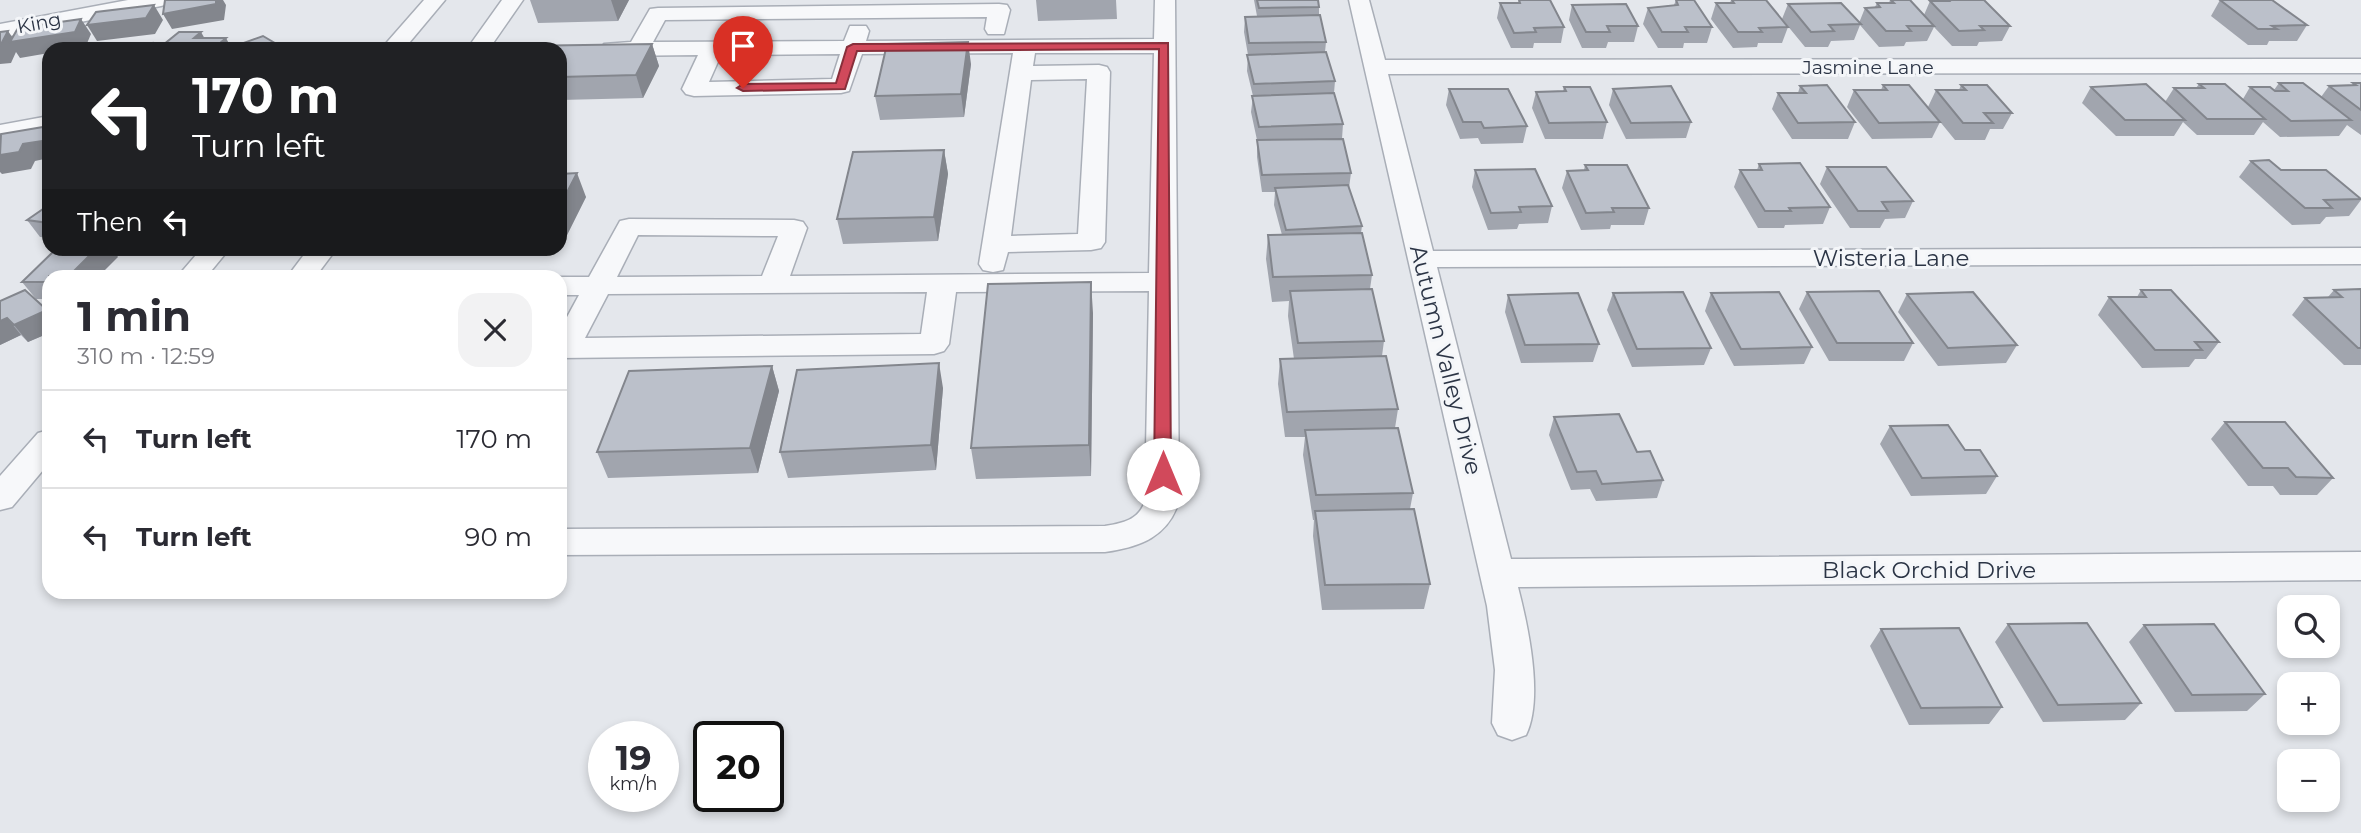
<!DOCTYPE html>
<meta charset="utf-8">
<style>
body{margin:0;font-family:Montserrat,sans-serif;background:#f2f2f3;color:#2b2b33;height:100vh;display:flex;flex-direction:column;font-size:26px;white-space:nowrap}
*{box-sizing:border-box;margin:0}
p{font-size:23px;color:#7c7c81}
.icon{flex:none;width:38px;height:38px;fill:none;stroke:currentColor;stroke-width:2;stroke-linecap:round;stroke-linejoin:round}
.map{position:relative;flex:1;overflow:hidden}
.side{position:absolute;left:42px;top:270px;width:525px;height:329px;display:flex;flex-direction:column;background:#fff;border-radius:21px;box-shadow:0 4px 10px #0003}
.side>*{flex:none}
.banner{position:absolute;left:42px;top:42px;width:525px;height:214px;border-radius:21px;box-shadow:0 4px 10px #0003;background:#202124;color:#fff;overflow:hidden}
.buttons{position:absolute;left:2277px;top:595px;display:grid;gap:14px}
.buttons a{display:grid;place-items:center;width:63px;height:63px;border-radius:14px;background:#fff;box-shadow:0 4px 10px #0003;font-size:35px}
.speed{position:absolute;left:588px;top:721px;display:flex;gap:14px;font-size:35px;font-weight:700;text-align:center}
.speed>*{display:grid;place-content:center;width:91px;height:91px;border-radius:50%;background:#fff;box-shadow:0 4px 10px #0003;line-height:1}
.speed small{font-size:18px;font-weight:400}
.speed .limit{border:4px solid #111;border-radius:10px;background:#fff;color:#111}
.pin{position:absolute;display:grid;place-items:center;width:60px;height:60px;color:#fff;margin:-72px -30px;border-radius:50% 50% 50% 0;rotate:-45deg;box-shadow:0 0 7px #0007}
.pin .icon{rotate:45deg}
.me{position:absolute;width:77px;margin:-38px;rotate:0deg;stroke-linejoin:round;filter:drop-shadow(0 0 5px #0008)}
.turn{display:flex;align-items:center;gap:24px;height:147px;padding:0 35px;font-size:32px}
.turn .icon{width:91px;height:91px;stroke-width:2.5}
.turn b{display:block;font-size:49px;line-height:60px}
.then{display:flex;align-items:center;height:66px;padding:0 35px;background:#0003;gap:14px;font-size:26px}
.round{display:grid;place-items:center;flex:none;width:74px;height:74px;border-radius:21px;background:#f2f2f3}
.summary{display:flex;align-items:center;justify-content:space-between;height:119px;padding:0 35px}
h1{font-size:42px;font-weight:700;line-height:52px}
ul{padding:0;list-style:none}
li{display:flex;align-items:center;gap:21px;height:98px;padding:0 35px;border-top:2px solid #e1e1e2}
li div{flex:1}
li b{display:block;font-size:26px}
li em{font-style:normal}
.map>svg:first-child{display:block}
</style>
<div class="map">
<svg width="2361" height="833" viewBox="0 0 2361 833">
<rect width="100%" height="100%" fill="#e4e7ec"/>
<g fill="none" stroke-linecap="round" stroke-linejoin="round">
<defs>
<path id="minor" d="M128 0H171L168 4 161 6 0 38V24Z
M424 0H445L404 49H381Z
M502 0H523L489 49H467Z
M1155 0H1175L1179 501C1168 537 1140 547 1105 552L560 555V529L1105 526C1123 523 1139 520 1145 501L1149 291 956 292 949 344 944 351 934 354 560 358V330L579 295H560V277H589L620 221 629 219 794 220 803 222 807 228 790 276 1149 273 1154 53H1035L1033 66 1099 65 1107 67 1110 72 1105 242 1101 248 1091 250 1008 252 1003 270 993 272 983 270 979 264 1013 53 862 54 849 91 841 93 694 96 686 94 682 89 698 55 612 56 604 54 601 49 604 44 631 42 650 9 658 8 999 4 1007 5 1010 10 1004 34H988L985 29 987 17 665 20 653 42 844 41 850 26H866L869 31 866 41 1154 39ZM840 54 832 79 709 82 721 55ZM1087 79 1078 234 1011 236 1031 80ZM638 235 778 236 762 276 617 277ZM927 292 921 334 585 338 608 294Z
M1349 0H1369L1385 60 2361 59V73L1388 74 1433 251 2361 248V264L1437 267 1511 559 2361 552V580L1518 587C1528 626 1544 698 1526 735L1512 740 1498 735 1492 723 1495 670 1487 606Z
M49 116V130L0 139V125Z
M202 248H230L207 276H178Z
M309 248H337L316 276H288Z
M49 430V463L12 507 0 510V476L38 433Z"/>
</defs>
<!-- minor casing -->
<use href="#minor" stroke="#a9aeb7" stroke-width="3"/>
<!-- minor -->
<use href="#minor" fill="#f7f8fa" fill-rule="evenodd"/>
</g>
<!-- wall -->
<path fill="#a1a5ae" d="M530 0H629L618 21 538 23Z
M1036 0H1116L1117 19 1038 21Z
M1254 0H1318L1319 7V15L1326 42 1325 52 1335 81 1334 93 1343 124 1342 139 1351 173 1349 188 1362 226 1361 233 1372 275 1370 289 1384 341 1382 356 1398 409 1395 428 1413 493 1410 509 1430 584 1424 609 1322 610 1313 536 1314 520H1313L1303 455 1305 437H1285L1278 384 1280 359H1294L1288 316 1289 301 1272 302 1266 259 1268 235H1282L1274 205 1275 192H1262L1257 157V140L1251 112 1253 96 1247 71 1248 55 1244 32 1245 17 1257 16Z
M1519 0 1564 27 1561 43H1534L1533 48H1511L1497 18 1500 3H1518Z
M1676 0 1712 27 1707 43H1684L1683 48H1658L1643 24 1648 8 1674 5Z
M1731 0 1788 27 1782 43H1758L1757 47 1733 48 1711 19 1716 3H1730Z
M1890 0H1910L1924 15 1930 1 1984 0 2010 26 2002 41 1979 42 1977 46H1952L1934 27 1927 41 1906 42 1904 46 1879 47 1860 25 1854 40 1831 41 1828 47H1805L1782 19 1788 4 1859 23 1865 8 1875 7 1877 3H1889Z
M2220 0 2307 25 2297 41H2269L2267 45H2248L2211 16Z
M1572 5 1638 26 1634 42H1608L1606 48H1582L1569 20Z
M652 44 659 66 643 98 560 100V49Z
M971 64 964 117 880 120 875 96Z
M2279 83 2321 97 2329 86 2352 85 2353 83H2361V135L2347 125 2339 136 2280 137 2263 122 2254 135H2197L2183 122 2174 136H2116L2082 103 2091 87 2165 102 2174 88H2196L2199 84 2243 99 2250 87 2274 90Z
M1883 85 1940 122 1932 138 1872 139 1847 107 1854 90H1881Z
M1961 85 2012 113 2003 129H1990L1985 140H1955L1928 107 1936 90H1959Z
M1800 86 1855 122 1848 139H1792L1772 109 1778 93H1798Z
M1564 87 1607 122 1603 139H1545L1532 108 1536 92 1563 91Z
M1449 89 1527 126 1523 143 1481 144 1478 138 1460 139 1446 105Z
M1613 89 1691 122 1686 138 1626 139 1609 105Z
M944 150 948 174 938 241 843 244 837 219Z
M2251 161 2361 199V200L2349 216 2326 217 2320 224 2292 225 2239 177Z
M1759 164 1830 207 1823 224 1785 225 1784 228H1758L1734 187 1740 170H1757Z
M1585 165 1649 208 1644 225H1611L1610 229 1581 230 1562 188 1567 171 1584 170Z
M1827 167 1913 201 1905 218 1885 219 1880 228H1850L1820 184Z
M1475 170 1552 206 1548 223 1519 224 1517 229 1488 230 1472 187Z
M560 174 586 197 564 241 560 242Z
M49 205V238L40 237 27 220Z
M118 257 49 276V299H36L22 282Z
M2361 289V365H2344L2292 315 2305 298 2328 297 2334 290Z
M2141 290 2219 342 2206 359H2195L2189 367 2142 368 2098 315 2109 297H2137Z
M1807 292 1913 343 1904 361H1829L1799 309Z
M1613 293 1711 348 1704 365 1632 367 1607 310Z
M1711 293 1812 347 1804 364 1734 366 1705 311Z
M1907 294 2017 345 2006 363 1938 366 1898 312Z
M1508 295 1599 344 1593 362 1521 363 1505 312Z
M0 301 47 310 49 313V333L28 342 21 335 0 345Z
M1093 313 1091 476 976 479 971 448Z
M772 366 779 391 758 473 608 478 597 452Z
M943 388 936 470 788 478 780 452Z
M1554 417 1637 452 1663 480 1657 498 1596 501 1590 489 1571 490 1549 435Z
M2225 422 2333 478 2317 495H2280L2273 486H2248L2211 439Z
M1890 426 1965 450 1997 476 1986 494 1911 496 1880 444Z
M2008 624 2141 703 2125 720 2043 722 1995 642Z
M2144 625 2265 694 2247 711 2175 712 2129 642Z
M1881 629 2002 707 1989 724 1909 725 1870 646Z"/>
<!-- shaded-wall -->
<path fill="#83868d" d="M216 0H223L226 5 224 20 172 29 163 14Z
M611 0H629L618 21Z
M154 5 163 20 155 34 97 41 87 25Z
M81 19 91 34 85 48 77 49H49V53L20 58 16 52 11 63 0 64V46L8 31 15 41Z
M201 32 210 48 194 38Z
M226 38 232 49H213Z
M968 42 971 64 964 117 961 94Z
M152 43 155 49H149Z
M652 44 659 66 643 98 636 75Z
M560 105 567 124 560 138Z
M49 140V158L35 161 31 169 2 174 0 172V154L23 144Z
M944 150 948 174 938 241 934 217Z
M577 173 586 197 564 241 560 231V206Z
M97 248H112L118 257 99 276H69Z
M1091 282 1093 313 1091 476 1089 445Z
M47 310 49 313V333L28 342 14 325Z
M7 318 21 335 0 345V321Z
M939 363 943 388 936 470 931 445Z
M772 366 779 391 758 473 750 448Z"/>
<!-- building -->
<path fill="#bbc0ca" stroke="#83868d" stroke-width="2" d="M165 0H216V4L163 14Z
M1257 0H1318L1319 7 1259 8Z
M1519 0H1550L1564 27 1534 28 1536 32 1514 33 1500 3H1520Z
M1676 0H1694L1712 27H1685L1688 32H1662L1648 8 1678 5Z
M1732 0H1766L1788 27 1759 28 1762 32H1738L1716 3H1734Z
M1891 0H1910L1934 26H1907L1911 31H1886L1865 8 1880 7 1877 3H1894Z
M1948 0H1984L2010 26H1980L1984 30 1959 31 1930 1H1949Z
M2220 0H2272L2307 25 2272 26 2277 29H2258Z
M1841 3 1861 24 1829 25 1834 31 1811 32 1788 4Z
M1626 4 1638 26H1607L1610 32H1586L1572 5Z
M154 5 146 18 87 25 96 12Z
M1320 15 1326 42 1249 43 1245 17Z
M81 19 75 32 10 42 18 28Z
M8 31 0 46V32Z
M179 32H201L194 38H226L213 49H158Z
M263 36 285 49H227Z
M968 42 961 94 875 96 887 44Z
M152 43 149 49H111Z
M652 44 636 75 560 77V49H514L516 46Z
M1326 52 1335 81 1254 84 1247 55Z
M2279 83H2303L2351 120 2291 121 2250 87H2270L2275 91H2288Z
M2353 83H2361V110L2329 86 2356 85Z
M2146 84 2185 120H2125L2091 87Z
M2199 84H2225L2265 119H2207L2174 88H2204Z
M1827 85 1855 122 1798 123 1778 93H1806L1800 86Z
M1883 85H1909L1940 122 1879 123 1854 90H1887Z
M1961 85H1987L2012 113H1984L1993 123H1963L1936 90H1966Z
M1671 86 1691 122 1631 123 1613 89Z
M1564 87H1590L1607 122 1549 123 1536 92 1566 91Z
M1449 89H1508L1527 126 1484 128 1481 122H1463Z
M1334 93 1343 124 1259 127 1252 96Z
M49 126V140L23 144 19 152 0 155 1 134Z
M1343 139 1351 173 1262 175 1257 140Z
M944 150 934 217 837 219 853 152Z
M2269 160 2281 170H2326L2361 199 2324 200 2332 208H2305L2251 161Z
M1800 163 1830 207 1789 208 1791 211H1765L1740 170H1762L1759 164Z
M1585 165H1627L1649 208H1612L1614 212 1586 213 1567 171 1588 170Z
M1827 167H1886L1913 201 1882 202 1888 211H1858Z
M1535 169 1552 206 1519 207 1521 212 1491 213 1475 170Z
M577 173 560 206V174Z
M1348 185 1362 226 1286 230 1275 188Z
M49 205V223L27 220Z
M1362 233 1372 275 1273 277 1268 235Z
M57 248H97L69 276H49V282H22Z
M1091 282 1089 445 971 448 988 284Z
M1372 289 1384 341 1298 343 1290 291Z
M2361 289V348H2358L2305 298 2342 297 2334 290Z
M25 290 47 310 14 325 7 318 0 321V301Z
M2141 290H2171L2219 342H2195L2202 350H2155L2109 297H2146Z
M1879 291 1913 343H1837L1807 292Z
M1683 292 1711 348 1637 349 1613 293Z
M1779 292 1812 347 1741 349 1711 293Z
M1973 292 2017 345 1948 348 1907 294Z
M1578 293 1599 344 1525 345 1508 295Z
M1386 356 1398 409 1287 412 1280 359Z
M939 363 931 445 780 452 797 370Z
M772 366 750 448 597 452 629 371Z
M1619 414 1637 452 1650 451 1663 480 1602 484 1596 471 1577 472 1554 417Z
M2225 422H2285L2333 478 2296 477 2288 468H2263Z
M1948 425 1965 450H1980L1997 476 1922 478 1890 426Z
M1398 428 1413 493 1316 495 1305 430Z
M1414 509 1430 584 1325 585 1315 511Z
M2087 623 2141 703 2058 705 2008 624Z
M2214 624 2265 694 2192 695 2144 625Z
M1959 628 2002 707 1921 708 1881 629Z"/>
<!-- route -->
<path fill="#d1495b" stroke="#882f3b" stroke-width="2" d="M1168 43 1171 474 1163 480 1154 474 1159 49 857 51 845 89 743 91 737 88 743 84 836 83 847 47 853 44Z"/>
<g text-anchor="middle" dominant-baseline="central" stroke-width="6" stroke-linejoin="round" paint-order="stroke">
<!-- far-street labels -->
<g font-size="19" fill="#2b3445" stroke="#f4f6f9">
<text transform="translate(39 23) rotate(-11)">King</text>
<text x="1868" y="67">Jasmine Lane</text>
</g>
<!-- street labels -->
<g font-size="23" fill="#2b3445" stroke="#f4f6f9">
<text x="1891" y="258">Wisteria Lane</text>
<text transform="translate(1446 360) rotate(76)">Autumn Valley Drive</text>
<text x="1929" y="570">Black Orchid Drive</text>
</g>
</g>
</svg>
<div class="buttons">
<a><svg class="icon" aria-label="search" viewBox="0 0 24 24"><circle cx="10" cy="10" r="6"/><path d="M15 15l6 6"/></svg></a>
<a>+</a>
<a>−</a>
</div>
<div class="speed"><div>19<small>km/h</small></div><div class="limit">20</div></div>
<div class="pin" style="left:743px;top:88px;background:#d93025"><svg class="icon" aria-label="arrive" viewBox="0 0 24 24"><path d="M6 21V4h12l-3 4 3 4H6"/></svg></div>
<svg class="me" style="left:1163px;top:474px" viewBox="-20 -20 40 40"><circle r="19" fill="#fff"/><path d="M0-13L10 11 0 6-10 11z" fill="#d1495b"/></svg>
<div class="banner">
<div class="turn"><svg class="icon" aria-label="left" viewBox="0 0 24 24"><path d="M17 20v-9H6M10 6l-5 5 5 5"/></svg><div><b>170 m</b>Turn left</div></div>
<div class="then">Then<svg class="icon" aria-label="left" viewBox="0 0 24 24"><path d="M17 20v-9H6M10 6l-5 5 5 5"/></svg></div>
</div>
<section class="side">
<div class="summary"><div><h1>1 min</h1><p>310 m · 12:59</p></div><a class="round"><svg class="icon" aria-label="close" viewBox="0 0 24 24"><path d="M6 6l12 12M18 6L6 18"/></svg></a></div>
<ul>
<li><svg class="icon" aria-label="left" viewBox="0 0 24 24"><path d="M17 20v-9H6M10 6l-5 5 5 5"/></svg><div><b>Turn left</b></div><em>170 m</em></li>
<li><svg class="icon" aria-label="left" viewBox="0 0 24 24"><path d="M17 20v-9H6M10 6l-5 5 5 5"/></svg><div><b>Turn left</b></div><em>90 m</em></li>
</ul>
</section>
</div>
